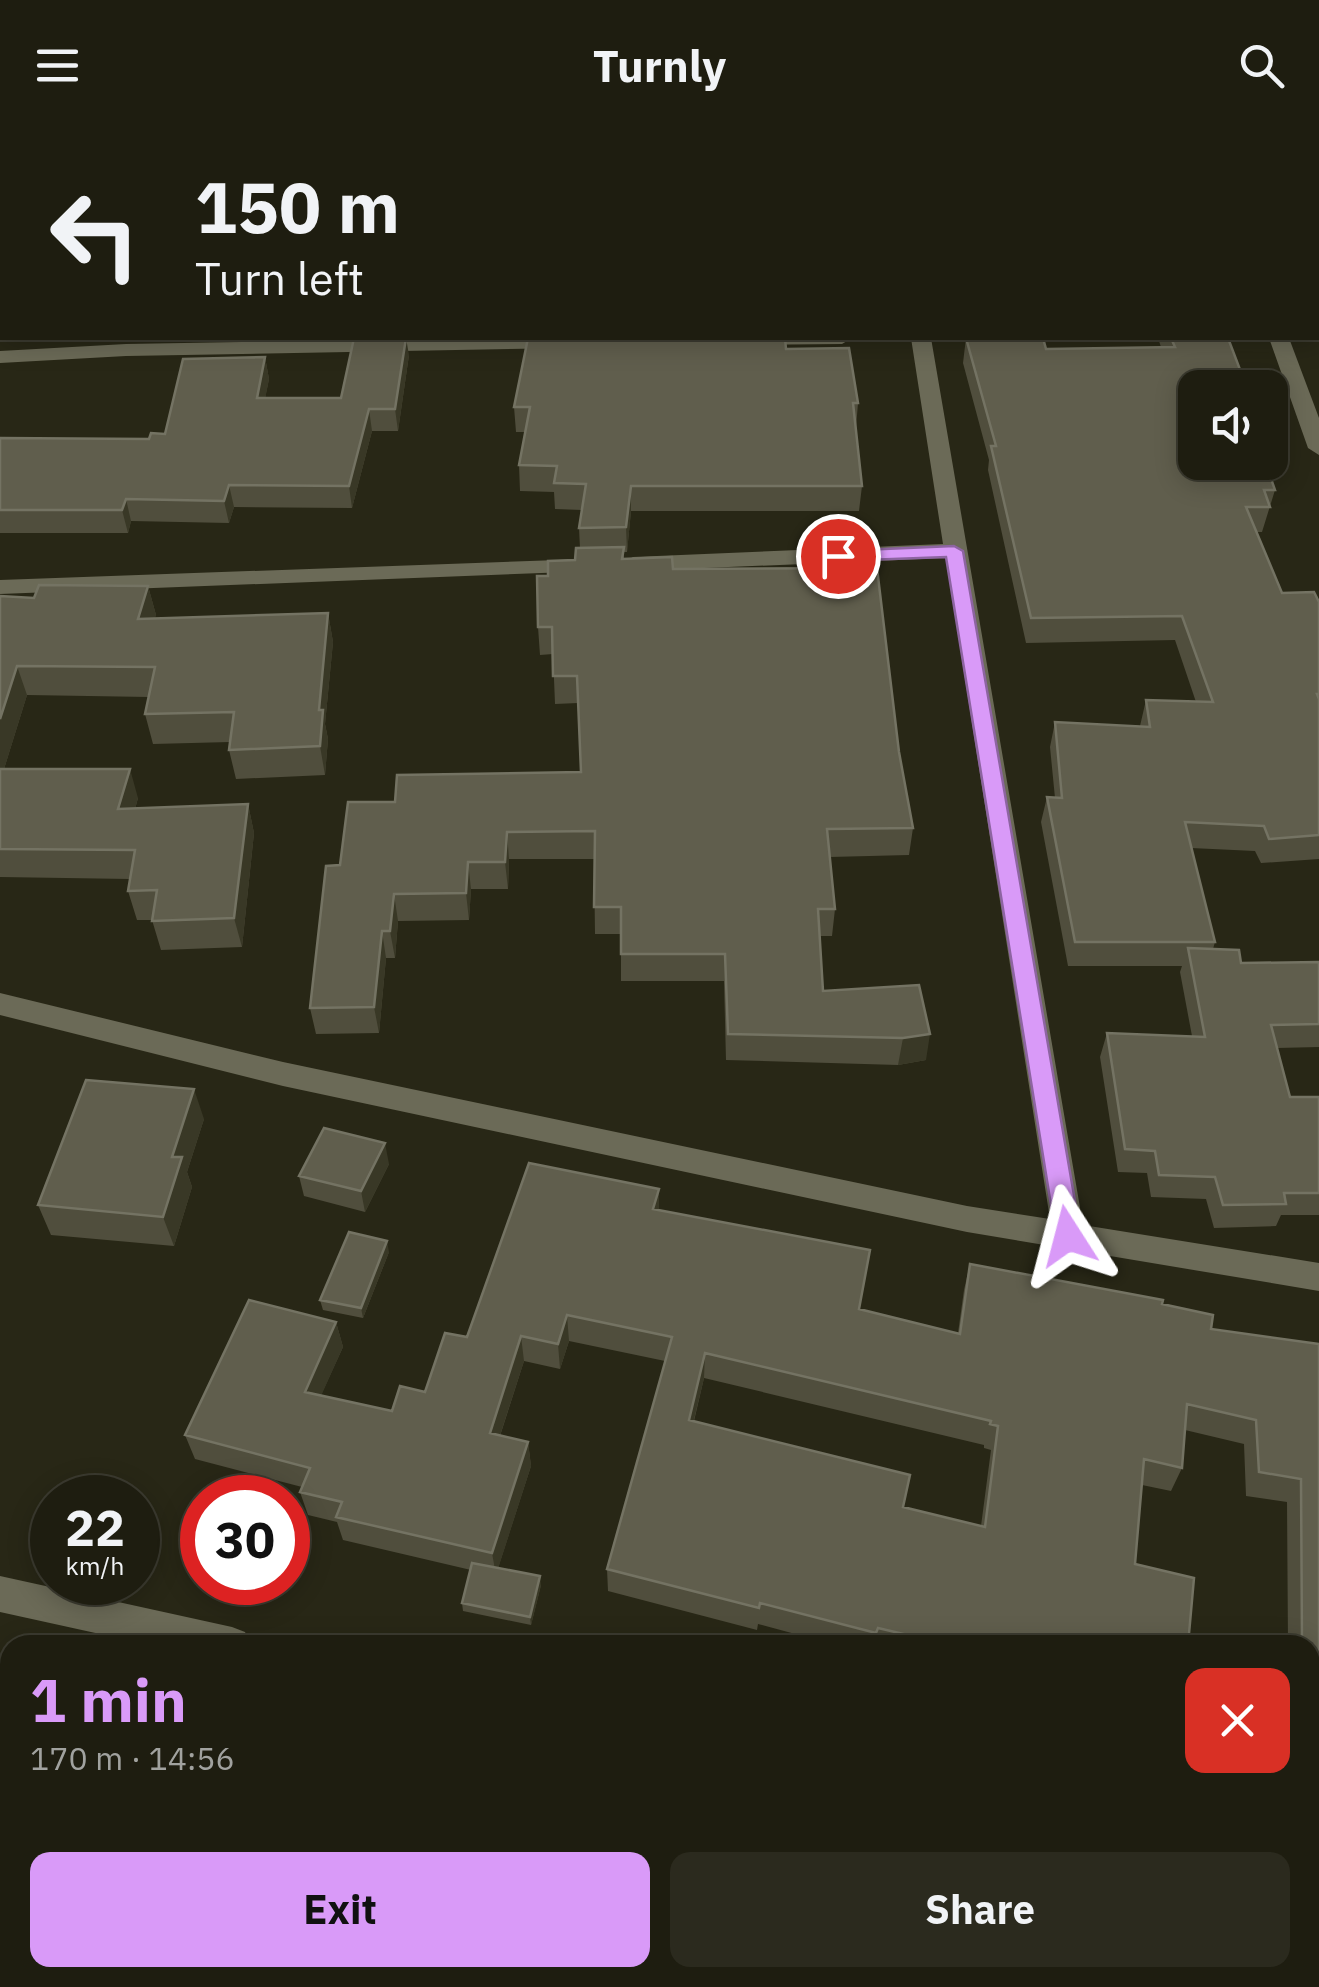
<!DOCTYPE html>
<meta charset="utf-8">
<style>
body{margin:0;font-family:"IBM Plex Sans",sans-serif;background:#2b2a1e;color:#f1f3f6;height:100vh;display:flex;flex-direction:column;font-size:38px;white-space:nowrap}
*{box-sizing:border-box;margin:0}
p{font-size:32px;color:#a1a29f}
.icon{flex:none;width:55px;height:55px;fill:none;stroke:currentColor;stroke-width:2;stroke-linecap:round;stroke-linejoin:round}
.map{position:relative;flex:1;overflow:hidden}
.details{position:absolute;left:0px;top:1505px;width:1320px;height:352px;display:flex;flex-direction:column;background:#1e1d10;border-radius:30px 30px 0 0;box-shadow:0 5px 25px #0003,0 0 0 2px #3c3b30}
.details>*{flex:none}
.top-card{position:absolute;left:0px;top:0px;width:1320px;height:210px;box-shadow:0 5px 25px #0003,0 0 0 2px #3c3b30;background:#1e1d10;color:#f1f3f6;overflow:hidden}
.tools{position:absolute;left:1178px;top:240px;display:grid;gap:20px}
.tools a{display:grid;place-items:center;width:110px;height:110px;border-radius:20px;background:#1e1d10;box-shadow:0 5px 25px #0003,0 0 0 2px #3c3b30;font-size:50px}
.speed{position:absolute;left:30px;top:1345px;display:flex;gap:20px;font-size:50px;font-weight:700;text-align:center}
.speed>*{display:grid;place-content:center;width:130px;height:130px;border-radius:50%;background:#1e1d10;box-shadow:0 5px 25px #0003,0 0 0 2px #3c3b30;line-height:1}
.speed small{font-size:25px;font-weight:400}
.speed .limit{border:15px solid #d22;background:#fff;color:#111}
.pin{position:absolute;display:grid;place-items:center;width:85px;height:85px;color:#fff;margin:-42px;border:5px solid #fff;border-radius:50%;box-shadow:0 2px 10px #0007}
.me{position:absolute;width:110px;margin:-55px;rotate:351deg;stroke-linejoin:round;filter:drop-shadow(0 0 8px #0008)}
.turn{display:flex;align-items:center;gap:35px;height:210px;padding:0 30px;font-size:45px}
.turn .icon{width:130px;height:130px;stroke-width:2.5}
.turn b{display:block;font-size:70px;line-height:85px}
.round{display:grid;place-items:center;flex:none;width:105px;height:105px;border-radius:20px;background:#2b2a1e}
.headline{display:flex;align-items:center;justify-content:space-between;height:170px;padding:0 30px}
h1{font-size:60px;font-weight:700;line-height:75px;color:#d99af8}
.button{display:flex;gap:20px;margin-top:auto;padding:20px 30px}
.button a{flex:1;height:115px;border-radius:20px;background:#d99af8;color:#111;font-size:40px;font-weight:700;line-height:115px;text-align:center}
.button a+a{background:#2b2a1e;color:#f1f3f6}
header{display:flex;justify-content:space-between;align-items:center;height:130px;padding:0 30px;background:#1e1d10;font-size:45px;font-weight:700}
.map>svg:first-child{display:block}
</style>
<header><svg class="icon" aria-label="menu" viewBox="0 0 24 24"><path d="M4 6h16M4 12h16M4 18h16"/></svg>Turnly<svg class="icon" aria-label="search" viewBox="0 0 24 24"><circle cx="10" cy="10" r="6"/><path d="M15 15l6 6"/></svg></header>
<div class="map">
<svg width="1319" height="1857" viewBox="0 0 1319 1857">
<rect width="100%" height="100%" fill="#282716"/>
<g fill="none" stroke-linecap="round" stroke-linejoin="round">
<!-- street -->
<path fill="#6b6a57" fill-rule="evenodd" d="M1318 191H1319V203H1318Z
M473 208H574L577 212 567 218 126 226 0 233V221L126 214Z
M734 208H852L842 214 743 215 736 213Z
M911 208H931L1083 1095 1319 1133V1161L967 1102 283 956 0 885V863L283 932 967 1076 1050 1089 946 428 633 441 621 434 633 427 943 414Z
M1269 208H1289L1319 288V325L1308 318Z
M587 429 599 436 595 441 0 464V450Z
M0 1446 232 1497 245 1502 251 1515H150L0 1482Z
M1310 1733 1319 1735V1775L1310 1773Z"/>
</g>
<!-- wall -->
<path fill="#504e3d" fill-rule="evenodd" d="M0 0H572V2H2V106L0 111Z
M1008 0H1319V152L1318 150V2H1008Z
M966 208 1046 219 1161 217 1158 208H1228L1195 258 1273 340 1271 347 1275 360 1262 402H1256L1282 463 1319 472V729L1261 733 1255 721 1191 718 1215 812 1213 819 1241 833 1319 832V917L1277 918 1290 967H1319V1085H1281L1276 1096 1214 1098 1206 1069 1151 1067 1147 1043 1118 1042 1100 927 1107 903 1192 906 1180 842 1182 836H1068L1041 692 1047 667 1055 668 1050 617 1055 592 1140 596 1146 570 1196 572 1175 510 1026 513 988 340 989 330 963 233Z
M786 219 858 273 856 298 862 356 859 381H631L627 422H624V429L673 439 899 622 913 698 909 725 830 727 835 779 832 806H820L823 861 919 855 926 930 898 935 726 930 724 851H621V804H595L594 729H509L508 759H471L469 790 398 791 395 828H386L379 903 316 904 310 878 340 735 395 672 581 642 578 573 555 574 553 524 540 525 538 497 548 446 575 430 580 418 579 398 582 380 555 379 554 362 520 361 519 335 525 302H516L514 277Z
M409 225 398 301H372L352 378 234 377 229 393 131 391 128 403H0V308L149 309 165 304 265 227 269 249 265 268H341Z
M148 456 156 485 154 489 328 483 333 512 325 594 328 609 325 645 236 649 229 620 230 612 153 614 145 584 149 567 27 565 4 639 138 668 135 679 248 674 254 703 242 817 161 820 152 790H137L128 761 130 749 0 747V466L34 468Z
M204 989 187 1042 192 1057 174 1116 51 1105 38 1075Z
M389 1034 365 1082 304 1066 299 1046Z
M659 1080 860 1180 958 1203 964 1160 970 1134 1162 1174 1211 1199 1319 1214V1627L1310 1625V1515H1288L1287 1372 1246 1366 1244 1314 1185 1300 1182 1338 1171 1361 1142 1355 1135 1434 1188 1515H836L758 1494 757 1500 608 1461 607 1439 665 1231 569 1211 560 1239 524 1231 500 1306 528 1312 531 1336 498 1438 541 1455 531 1495 463 1481 462 1473 471 1440 343 1410 337 1392 308 1385 300 1362 302 1357 195 1329 185 1305 336 1192 343 1217 321 1265 392 1281 425 1262 467 1207ZM704 1248 984 1315V1318L991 1320 981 1396 903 1377 694 1291Z
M389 1122 363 1188 323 1180 320 1170Z
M0 1532 10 1534V1743L0 1741Z
M403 1848H610L608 1857H437Z
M1063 1848H1152L1188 1857H1062Z"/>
<!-- shaded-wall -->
<path fill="#393826" d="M2 74V106L0 111V79Z
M1 169 2 202 0 208V172Z
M406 208 409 225 398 301 395 279Z
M265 227 269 249 261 290 257 268Z
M369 279 372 301 352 378 349 356Z
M229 355 234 377 229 393 224 371Z
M631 356V381L627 422 626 397Z
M126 369 131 391 128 403 122 380Z
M148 456 156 485 146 519 138 489Z
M328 483 333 512 325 594 328 609 325 645 320 616 319 580Z
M17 536 27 565 0 652V589Z
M130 639 138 668 127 708 118 679Z
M248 674 254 703 242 817 234 788Z
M507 702 509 729 508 759 505 732Z
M468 732 471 759 469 790 466 763Z
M394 764 398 791 395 828 390 801Z
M382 801 386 828 379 903 374 877Z
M930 904 926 930 898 935 903 908Z
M194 959 204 989 187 1042 192 1057 174 1116 163 1087 172 1027Z
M385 1013 389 1034 365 1082 361 1061Z
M659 1059V1086L653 1079Z
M387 1111 389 1122 363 1188 361 1178Z
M567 1185 569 1211 560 1239 558 1214Z
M336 1192 343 1217 312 1286 305 1262Z
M521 1206 524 1231 493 1327 490 1303Z
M705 1223 704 1248 688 1314 689 1290Z
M528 1312 531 1336 496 1445 492 1423Z
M540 1446 541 1455 531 1495 530 1487Z
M370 1848H382L379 1857H367Z"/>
<!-- building -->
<path fill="#605e4d" stroke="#747363" stroke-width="2.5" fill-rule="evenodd" d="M0 0H220V2H2V74L0 79Z
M297 0H569V2H297Z
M633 0H905V2H633Z
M1019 0H1319V121H1318V2H1019Z
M2 114V169L0 172V115Z
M354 208H406L395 279H369L349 356 229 355 224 371 126 369 122 380H0V308L149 309 151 303 165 304 183 229 265 227 257 268H341Z
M528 208H785L786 219 849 218 858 273H853L862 356H631L626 397 579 398 586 354 554 353 557 336 519 335 530 277H514Z
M966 208H1043L1046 219 1175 217 1171 208H1228L1247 258H1195V332H1270L1273 340H1268L1275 360H1264L1270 377H1246L1282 463 1314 462 1319 472V564H1317L1319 569V705L1269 709 1264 696 1185 692 1215 812H1075L1047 667 1062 668 1055 592 1150 597 1146 570 1213 572 1182 486 1031 488 991 316H996Z
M624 417 622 429 672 427 673 439 877 438 899 622 913 698 827 699 835 779H818L823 861 919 855 930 904 903 908 728 904 725 824H621V777H594L595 701 507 702 505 732H468L466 763 394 764 390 801H382L374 877 310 878 326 736 340 735 348 672H395L397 645 581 642 577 546H553L552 497H538L537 446H548V431L575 430 576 418Z
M39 455 148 456 138 489 328 483 319 580H323L320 616 229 620 234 582 145 584 155 537 17 536 0 589V466L34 468Z
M0 639H130L118 679 248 674 234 788 152 791 157 760 128 761 135 720 0 719Z
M1188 818 1239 820 1241 833 1319 832V894L1271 895 1290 967H1319V1063H1284L1286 1074 1223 1075 1215 1047 1159 1045 1155 1021 1125 1019 1107 903 1205 907Z
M86 950 194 959 172 1027H182L163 1087 38 1075Z
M324 998 385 1013 361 1061 299 1046Z
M529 1033 659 1059 653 1079 870 1120 859 1179 960 1204 970 1134 1163 1170 1162 1174 1213 1185 1211 1199 1319 1214V1604L1310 1603V1515H1302L1301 1349 1259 1342 1256 1290 1187 1274 1182 1338 1144 1329 1135 1434 1194 1448 1188 1515H950L878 1498 876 1503 760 1473 759 1478 607 1439 672 1207 567 1185 558 1214 521 1206 490 1303 528 1312 492 1423 336 1387 342 1372 300 1362 310 1338 185 1305 249 1170 336 1192 305 1262 392 1281 400 1256 425 1262 445 1203 467 1207ZM705 1223 991 1291 990 1294 998 1296 985 1397 903 1377 910 1345 689 1290Z
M349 1102 387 1111 361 1178 320 1170Z
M472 1433 540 1446 530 1487 462 1473Z
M0 1532 10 1534V1729L0 1727Z
M43 1848H370L367 1857H40Z
M450 1848H607L605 1857H504L469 1853Z
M779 1848H926L924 1857H777Z
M1071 1848H1152L1188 1857H1070Z"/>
<!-- route -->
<path fill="#d99af8" stroke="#8d64a1" stroke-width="2.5" d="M954 416 963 421 1081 1106 1077 1113 1068 1116 1060 1113 1056 1106 946 427 838 431 830 426 838 421Z"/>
</svg>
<div class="tools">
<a><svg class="icon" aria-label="sound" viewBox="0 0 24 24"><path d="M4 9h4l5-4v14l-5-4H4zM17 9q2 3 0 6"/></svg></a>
</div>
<div class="speed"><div>22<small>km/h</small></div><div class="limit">30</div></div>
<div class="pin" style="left:838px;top:426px;background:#d93025"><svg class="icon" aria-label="arrive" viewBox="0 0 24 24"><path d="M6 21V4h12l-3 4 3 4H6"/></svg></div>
<svg class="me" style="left:1068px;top:1106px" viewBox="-20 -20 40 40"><path d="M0-17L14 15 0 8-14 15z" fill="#d99af8" stroke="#fff" stroke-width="4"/></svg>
<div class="top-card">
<div class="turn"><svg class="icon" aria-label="left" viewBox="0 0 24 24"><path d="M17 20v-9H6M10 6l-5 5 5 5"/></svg><div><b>150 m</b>Turn left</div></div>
</div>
<section class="details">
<div class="headline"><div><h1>1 min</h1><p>170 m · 14:56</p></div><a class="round" style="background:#d93025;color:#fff"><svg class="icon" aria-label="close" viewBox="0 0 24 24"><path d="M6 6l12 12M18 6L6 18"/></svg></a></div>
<div class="button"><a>Exit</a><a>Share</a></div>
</section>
</div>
